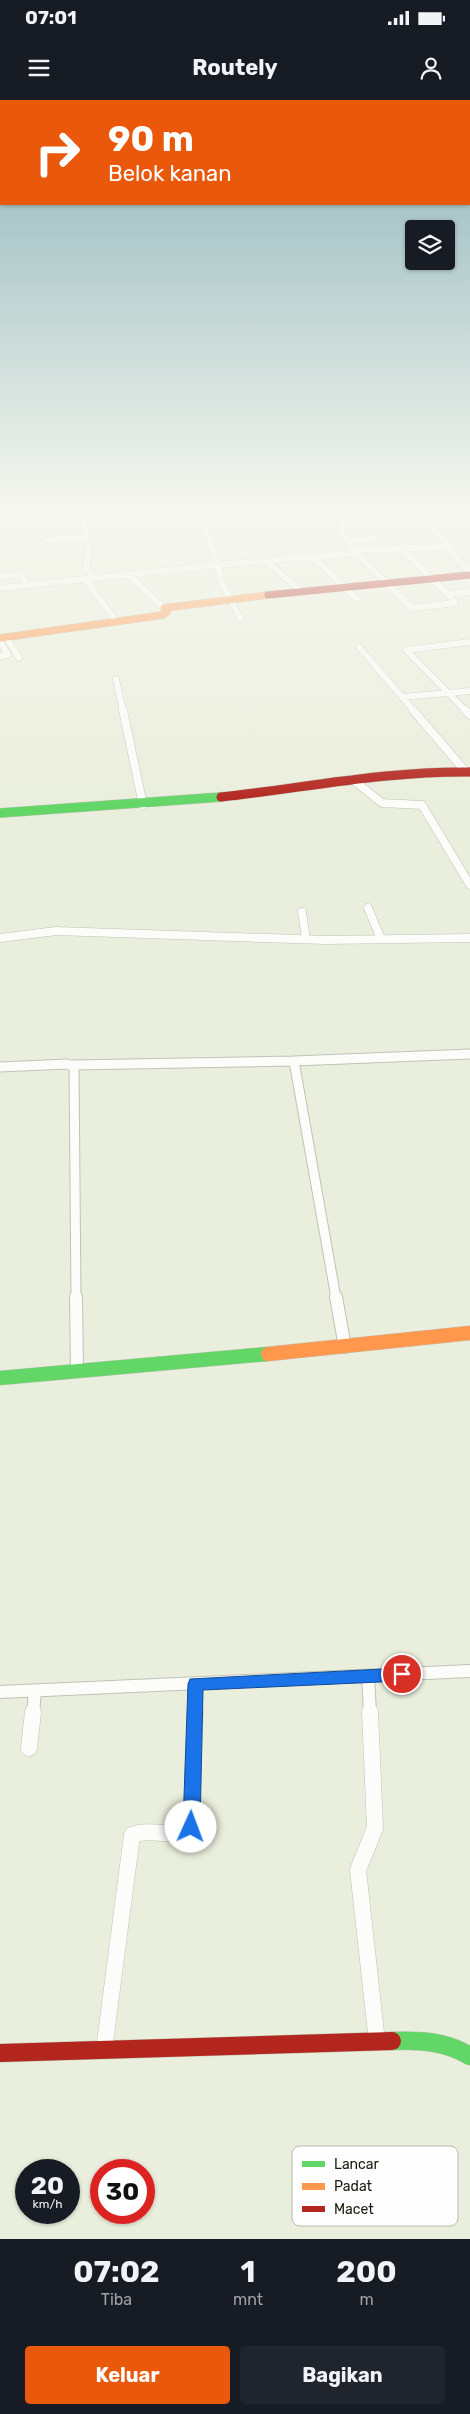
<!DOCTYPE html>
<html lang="id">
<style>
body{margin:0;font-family:Rubik,sans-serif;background:#20242c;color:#f1f3f6;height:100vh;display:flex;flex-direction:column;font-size:19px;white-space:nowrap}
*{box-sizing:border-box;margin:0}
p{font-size:16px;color:#9ea1a6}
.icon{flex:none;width:28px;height:28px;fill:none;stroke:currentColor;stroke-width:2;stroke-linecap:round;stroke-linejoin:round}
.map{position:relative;height:2139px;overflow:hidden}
.drawer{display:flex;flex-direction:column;background:#171b24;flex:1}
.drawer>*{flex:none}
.guide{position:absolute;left:0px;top:0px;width:470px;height:105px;box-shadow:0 1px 4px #0004;background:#ea580c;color:#fff;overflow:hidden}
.fabs{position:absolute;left:405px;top:120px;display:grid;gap:10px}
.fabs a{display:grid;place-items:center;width:50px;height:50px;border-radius:5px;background:#171b24;box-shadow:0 1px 4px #0004;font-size:25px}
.speed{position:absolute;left:15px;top:2059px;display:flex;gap:10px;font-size:25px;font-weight:700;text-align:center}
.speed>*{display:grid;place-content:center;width:65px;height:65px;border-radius:50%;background:#171b24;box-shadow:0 1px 4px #0004;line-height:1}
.speed small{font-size:12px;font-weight:400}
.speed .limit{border:8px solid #d22;background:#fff;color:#111}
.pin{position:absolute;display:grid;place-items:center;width:42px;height:42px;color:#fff;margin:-21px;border:2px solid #fff;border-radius:50%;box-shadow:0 1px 5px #0007}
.me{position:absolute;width:55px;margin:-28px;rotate:2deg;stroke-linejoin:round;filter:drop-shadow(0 0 4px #0008)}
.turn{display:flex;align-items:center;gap:18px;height:105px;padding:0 25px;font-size:22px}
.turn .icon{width:65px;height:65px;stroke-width:2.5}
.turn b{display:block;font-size:35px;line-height:42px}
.eta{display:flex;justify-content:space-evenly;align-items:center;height:85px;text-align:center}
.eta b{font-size:30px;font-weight:700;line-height:35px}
.button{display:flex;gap:10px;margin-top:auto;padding:10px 25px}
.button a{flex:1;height:58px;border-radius:5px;background:#ea580c;color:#fff;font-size:20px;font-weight:700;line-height:58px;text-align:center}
.button a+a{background:#20242c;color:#f1f3f6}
.status{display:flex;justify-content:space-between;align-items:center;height:35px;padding:0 25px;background:#171b24;direction:ltr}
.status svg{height:14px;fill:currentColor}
header{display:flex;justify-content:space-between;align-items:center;height:65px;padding:0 25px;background:#171b24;font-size:22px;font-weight:700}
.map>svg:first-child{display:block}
</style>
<div class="status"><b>07:01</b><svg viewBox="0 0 49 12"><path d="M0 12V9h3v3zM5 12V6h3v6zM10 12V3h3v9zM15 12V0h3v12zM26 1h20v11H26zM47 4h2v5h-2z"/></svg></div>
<header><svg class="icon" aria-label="menu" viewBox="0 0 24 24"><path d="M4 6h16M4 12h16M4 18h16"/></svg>Routely<svg class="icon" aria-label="person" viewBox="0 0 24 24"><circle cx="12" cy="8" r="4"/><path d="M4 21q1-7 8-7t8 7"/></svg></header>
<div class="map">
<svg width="470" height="2139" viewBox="0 0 470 2139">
<rect width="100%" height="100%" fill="#eaeedc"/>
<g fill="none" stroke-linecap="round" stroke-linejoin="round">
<defs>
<path id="street-far4" d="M334 406 342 423V433L356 453 412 508 455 503 448 494
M416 406 462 464 470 470
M82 417 295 406
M0 418 52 415 82 417 89 448 86 467 93 477
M45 440 87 438
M347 441 375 439
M401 449 448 494 470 492
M354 450 449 447
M312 456 357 499
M266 461 301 491
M128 474 164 508
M0 477 21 474 27 485
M84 478 117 522
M0 488 218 465 197 406
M240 518 221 481 218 465 356 453
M6 537 19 558
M0 542 8 555 0 556
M359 547 414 611
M116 579 123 611
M403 597 470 591
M466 611 406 550 470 542"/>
<path id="street-far3" d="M123 610 143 705
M413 610 466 672
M465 610 470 615
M352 679 382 703 422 705 470 785
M368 808 381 839
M302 812 306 839
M0 838 56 831 325 840 470 838"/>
<path id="street-far2" d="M294 961 336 1198
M72 965 294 961 470 954
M0 967 67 964 74 967 76 1198"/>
<path id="street-far1" d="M76 1197 77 1271
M336 1197 345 1247
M368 1576 370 1613
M0 1592 470 1571
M33 1613 35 1591
M195 1613 196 1584"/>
<path id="street" d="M370 1612 375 1728 358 1770 377 1942
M29 1648 33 1612
M104 1950 132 1735C152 1727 172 1740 191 1727L195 1612"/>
<path id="fast-far2" d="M0 713 221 697"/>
<path id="fast-far1" d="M0 1278 268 1254"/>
<path id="fast" d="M392 1941C420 1940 445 1941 470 1956"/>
<path id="slow-far1" d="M0 538 163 515 167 512 164 508 268 495"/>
<path id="slow" d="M268 1254 470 1233"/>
<path id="jam-far2" d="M268 495 470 475"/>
<path id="jam-far1" d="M221 697C304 688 386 671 470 672"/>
<path id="jam" d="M0 1953 392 1941"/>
</defs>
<!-- street-far4 casing -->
<use href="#street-far4" stroke="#c0c3b5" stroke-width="7"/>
<!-- street-far3 casing -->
<use href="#street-far3" stroke="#c0c3b5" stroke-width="9"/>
<!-- street-far2 casing -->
<use href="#street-far2" stroke="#c0c3b5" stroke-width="11"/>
<!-- street-far1 casing -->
<use href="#street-far1" stroke="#c0c3b5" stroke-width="14"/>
<!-- street casing -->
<use href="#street" stroke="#c0c3b5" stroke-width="17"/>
<!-- fast-far2 casing -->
<use href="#fast-far2" stroke="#c0c3b5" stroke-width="10"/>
<!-- fast-far1 casing -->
<use href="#fast-far1" stroke="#c0c3b5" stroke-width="15"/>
<!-- fast casing -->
<use href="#fast" stroke="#c0c3b5" stroke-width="19"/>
<!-- slow-far1 casing -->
<use href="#slow-far1" stroke="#c0c3b5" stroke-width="8"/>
<!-- slow casing -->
<use href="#slow" stroke="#c0c3b5" stroke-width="15"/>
<!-- jam-far2 casing -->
<use href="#jam-far2" stroke="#c0c3b5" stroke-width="8"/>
<!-- jam-far1 casing -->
<use href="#jam-far1" stroke="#c0c3b5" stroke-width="10"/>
<!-- jam casing -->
<use href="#jam" stroke="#c0c3b5" stroke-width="19"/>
<!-- street-far4 -->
<use href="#street-far4" stroke="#fcfcfa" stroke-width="6"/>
<!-- street-far3 -->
<use href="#street-far3" stroke="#fcfcfa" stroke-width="8"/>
<!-- street-far2 -->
<use href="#street-far2" stroke="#fcfcfa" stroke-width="9"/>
<!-- street-far1 -->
<use href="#street-far1" stroke="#fcfcfa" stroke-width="12"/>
<!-- street -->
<use href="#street" stroke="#fcfcfa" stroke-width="16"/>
<!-- fast-far2 -->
<use href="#fast-far2" stroke="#63d668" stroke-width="9"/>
<!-- fast-far1 -->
<use href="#fast-far1" stroke="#63d668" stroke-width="14"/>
<!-- fast -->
<use href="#fast" stroke="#63d668" stroke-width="18"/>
<!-- slow-far1 -->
<use href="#slow-far1" stroke="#ff974d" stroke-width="7"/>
<!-- slow -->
<use href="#slow" stroke="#ff974d" stroke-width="14"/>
<!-- jam-far2 -->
<use href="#jam-far2" stroke="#b3261e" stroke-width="7"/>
<!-- jam-far1 -->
<use href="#jam-far1" stroke="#b3261e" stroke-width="9"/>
<!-- jam -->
<use href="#jam" stroke="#b3261e" stroke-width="18"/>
</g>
<!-- sky -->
<linearGradient id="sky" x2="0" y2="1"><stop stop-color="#8eb4b9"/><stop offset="0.58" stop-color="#f6f7ef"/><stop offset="1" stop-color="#f6f7ef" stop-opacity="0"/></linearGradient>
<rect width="470" height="706" fill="url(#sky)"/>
<!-- route -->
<path fill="#1a73e8" stroke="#114b97" d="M402 1568 407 1570 409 1574 407 1579 402 1581 203 1590 200 1727 197 1732 191 1734 186 1732 183 1727 188 1584 190 1579Z"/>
<!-- legend -->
<rect x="292" y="2046" width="166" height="80" rx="8" fill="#fefefe" stroke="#b9bab6" stroke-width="1"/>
<rect x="302" y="2061" width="23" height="6" fill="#63d668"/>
<rect x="302" y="2083" width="23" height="7" fill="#ff974d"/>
<rect x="302" y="2106" width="23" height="6" fill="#b3261e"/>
<g font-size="14" fill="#171a0e">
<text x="334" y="2069">Lancar</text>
<text x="334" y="2091">Padat</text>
<text x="334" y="2114">Macet</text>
</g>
</svg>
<div class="fabs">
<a><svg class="icon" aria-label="layers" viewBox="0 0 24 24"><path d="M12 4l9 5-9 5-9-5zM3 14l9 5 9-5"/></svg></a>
</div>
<div class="speed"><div>20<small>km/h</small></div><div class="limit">30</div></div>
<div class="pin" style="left:402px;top:1574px;background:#d93025"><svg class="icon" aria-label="arrive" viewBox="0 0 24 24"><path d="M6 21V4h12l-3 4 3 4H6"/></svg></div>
<svg class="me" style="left:191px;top:1727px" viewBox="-20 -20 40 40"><circle r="19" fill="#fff"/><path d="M0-13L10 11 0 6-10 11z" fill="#1a73e8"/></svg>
<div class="guide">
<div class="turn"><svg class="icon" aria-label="right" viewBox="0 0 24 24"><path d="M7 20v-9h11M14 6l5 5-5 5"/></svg><div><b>90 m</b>Belok kanan</div></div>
</div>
</div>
<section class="drawer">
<div class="eta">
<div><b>07:02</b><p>Tiba</p></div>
<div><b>1</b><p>mnt</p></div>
<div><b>200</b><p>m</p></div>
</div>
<div class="button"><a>Keluar</a><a>Bagikan</a></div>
</section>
